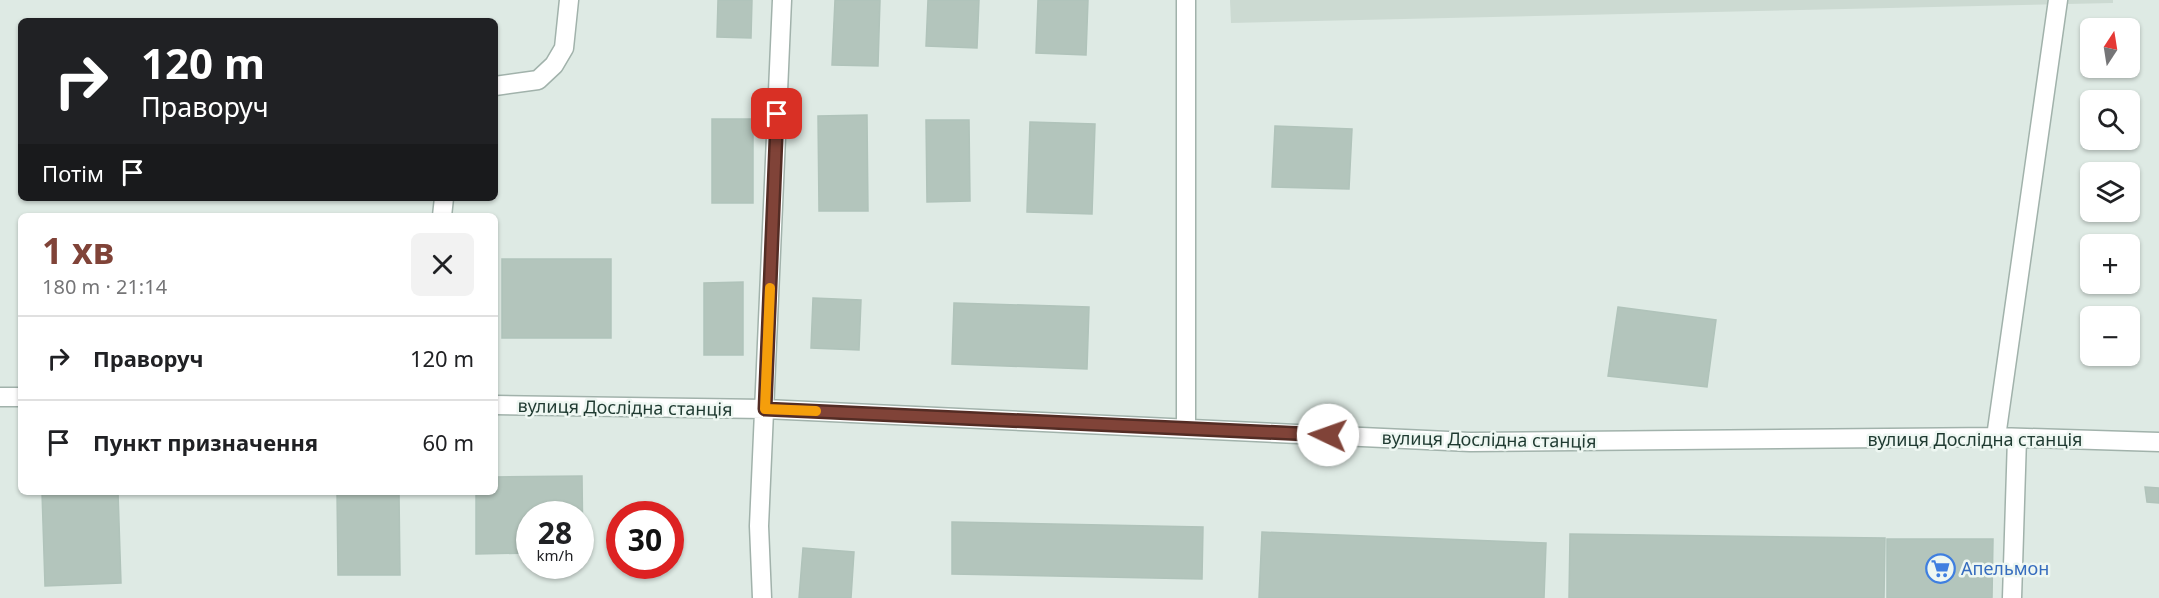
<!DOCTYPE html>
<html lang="uk">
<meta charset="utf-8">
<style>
body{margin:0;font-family:"Noto Sans",sans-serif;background:#f2f2f2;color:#202124;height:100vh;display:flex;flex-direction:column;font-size:22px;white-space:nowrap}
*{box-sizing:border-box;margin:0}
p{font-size:20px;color:#757577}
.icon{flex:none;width:33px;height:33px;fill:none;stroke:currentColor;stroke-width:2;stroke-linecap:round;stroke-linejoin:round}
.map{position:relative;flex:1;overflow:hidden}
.side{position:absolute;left:18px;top:213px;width:480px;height:282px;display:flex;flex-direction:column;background:#fff;border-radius:9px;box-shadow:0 2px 4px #0004}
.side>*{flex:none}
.hud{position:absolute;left:18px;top:18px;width:480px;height:183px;border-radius:9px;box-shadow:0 2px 4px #0004;background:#202124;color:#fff;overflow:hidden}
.needle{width:39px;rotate:12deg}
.controls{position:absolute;left:2080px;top:18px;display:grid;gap:12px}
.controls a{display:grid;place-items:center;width:60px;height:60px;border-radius:9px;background:#fff;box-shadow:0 2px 4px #0004;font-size:30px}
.speed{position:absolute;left:516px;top:501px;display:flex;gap:12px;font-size:30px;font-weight:700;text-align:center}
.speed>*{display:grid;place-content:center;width:78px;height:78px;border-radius:50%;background:#fff;box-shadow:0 2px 4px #0004;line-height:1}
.speed small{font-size:15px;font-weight:400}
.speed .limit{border:9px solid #d22;background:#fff;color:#111}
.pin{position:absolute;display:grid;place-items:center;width:51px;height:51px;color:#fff;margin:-26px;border-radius:12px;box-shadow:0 3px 9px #0006}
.me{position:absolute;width:66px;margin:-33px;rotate:273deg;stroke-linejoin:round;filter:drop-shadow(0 0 4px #0008)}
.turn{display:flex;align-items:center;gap:21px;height:126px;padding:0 24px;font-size:27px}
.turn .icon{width:78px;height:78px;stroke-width:2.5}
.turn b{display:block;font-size:42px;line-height:51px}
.then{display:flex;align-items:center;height:57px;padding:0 24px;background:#0003;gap:12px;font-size:22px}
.round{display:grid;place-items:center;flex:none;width:63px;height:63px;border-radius:9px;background:#f2f2f2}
.headline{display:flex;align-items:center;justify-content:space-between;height:102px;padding:0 24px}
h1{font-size:36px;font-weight:700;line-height:45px;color:#804338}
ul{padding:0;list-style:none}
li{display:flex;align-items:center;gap:18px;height:84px;padding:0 24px;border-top:2px solid #e0e0e0}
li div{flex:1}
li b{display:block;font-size:22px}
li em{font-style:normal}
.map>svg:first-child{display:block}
</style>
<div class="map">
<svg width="2159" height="598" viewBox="0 0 2159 598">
<rect width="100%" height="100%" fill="#deeae4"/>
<!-- built -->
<path fill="#ccdad2" d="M1230 0H2113V3L1231 23Z"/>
<!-- building -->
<path fill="#b3c5bc" stroke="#b0c3ba" stroke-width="1.5" d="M718 0H752L751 38 717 37Z
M835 0H880L878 66 832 65Z
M928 0H979L977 48 926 46Z
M1038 0H1088L1086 55 1036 53Z
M867 115 868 211H819L818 116Z
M712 119H753V203H712Z
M926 120H969L970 201 927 202Z
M1030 122 1095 124 1092 214 1027 212Z
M1275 126 1352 129 1349 189 1272 187Z
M502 259H611V338H502Z
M743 282V355H704V283Z
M813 298 861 300 859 350 811 348Z
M954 303 1089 307 1087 369 952 364Z
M1618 307 1716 320 1707 387 1608 376Z
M582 476 583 553H580V514H530V553L476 554V492H495V477Z
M2145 487 2159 488V503L2147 502Z
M42 492H118L121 583 45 586Z
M337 492H399L400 575H338Z
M952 522 1203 527 1202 579 952 574Z
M1262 532 1546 543 1544 598H1259Z
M1570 534 1885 538 1884 598H1569Z
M1887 539H1993L1992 598H1887Z
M803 548 854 552 851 598H799Z"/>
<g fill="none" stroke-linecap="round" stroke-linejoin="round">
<defs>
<path id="minor" d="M495 86 538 80 554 65 564 48 569 0
M442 216 444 198
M0 397H21
M495 405 765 409 1470 442 1996 437 2159 442
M1186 427V0
M1996 437 2058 0
M762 598 759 526 782 0
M2012 598 2017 438"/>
</defs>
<!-- minor casing -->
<use href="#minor" stroke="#a1b2ab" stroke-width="21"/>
<!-- minor -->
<use href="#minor" stroke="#fff" stroke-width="18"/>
</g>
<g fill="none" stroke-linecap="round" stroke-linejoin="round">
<defs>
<path id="route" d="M777 114 765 409 1328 435"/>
</defs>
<!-- route casing -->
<use href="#route" stroke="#532c24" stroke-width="15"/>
<!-- route -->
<use href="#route" stroke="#804338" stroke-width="10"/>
<!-- slow -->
<path stroke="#f59e0b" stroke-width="10" d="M770 288 765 409 816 411"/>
</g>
<!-- icons -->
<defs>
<symbol id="supermarket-ring" viewBox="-11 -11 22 22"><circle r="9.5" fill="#eef7f2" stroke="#3f7fe0" stroke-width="1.5"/><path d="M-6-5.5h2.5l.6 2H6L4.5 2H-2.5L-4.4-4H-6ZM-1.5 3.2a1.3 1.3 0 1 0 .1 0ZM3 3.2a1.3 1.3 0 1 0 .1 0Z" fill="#3f7fe0"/></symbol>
</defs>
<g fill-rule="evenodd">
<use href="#supermarket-ring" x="1924" y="552" width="33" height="33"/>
</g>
<g text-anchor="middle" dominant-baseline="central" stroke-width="5" stroke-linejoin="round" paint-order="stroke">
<!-- street labels -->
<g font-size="18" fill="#1f3a31" stroke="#eef7f2">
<text transform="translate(625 407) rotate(1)">вулиця Дослідна станція</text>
<text transform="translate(1489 439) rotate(1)">вулиця Дослідна станція</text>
<text x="1975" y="439">вулиця Дослідна станція</text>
</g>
<!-- shop labels -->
<g font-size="18" fill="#366cbe" stroke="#eef7f2" text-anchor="start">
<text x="1961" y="568">Апельмон</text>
</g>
</g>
</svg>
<div class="controls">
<a><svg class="needle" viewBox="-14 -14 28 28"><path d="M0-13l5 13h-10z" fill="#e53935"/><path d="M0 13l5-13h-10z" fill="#757577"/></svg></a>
<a><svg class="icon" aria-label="search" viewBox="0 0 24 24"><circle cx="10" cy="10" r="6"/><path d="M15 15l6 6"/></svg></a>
<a><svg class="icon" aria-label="layers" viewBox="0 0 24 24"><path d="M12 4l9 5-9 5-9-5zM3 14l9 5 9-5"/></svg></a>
<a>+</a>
<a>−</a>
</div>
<div class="speed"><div>28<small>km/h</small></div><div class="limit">30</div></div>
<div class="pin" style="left:777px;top:114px;background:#d93025"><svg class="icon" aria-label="arrive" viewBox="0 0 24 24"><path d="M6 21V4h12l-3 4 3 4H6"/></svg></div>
<svg class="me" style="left:1328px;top:435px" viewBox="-20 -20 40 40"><circle r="19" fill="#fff"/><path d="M0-13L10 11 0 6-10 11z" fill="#804338"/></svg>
<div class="hud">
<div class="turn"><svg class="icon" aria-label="right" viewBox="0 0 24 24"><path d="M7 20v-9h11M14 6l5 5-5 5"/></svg><div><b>120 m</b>Праворуч</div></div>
<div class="then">Потім<svg class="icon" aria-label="arrive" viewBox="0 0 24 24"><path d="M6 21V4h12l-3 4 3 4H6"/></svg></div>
</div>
<section class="side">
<div class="headline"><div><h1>1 хв</h1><p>180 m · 21:14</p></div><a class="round"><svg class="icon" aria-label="close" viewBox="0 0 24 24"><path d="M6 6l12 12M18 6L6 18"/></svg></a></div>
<ul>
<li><svg class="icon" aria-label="right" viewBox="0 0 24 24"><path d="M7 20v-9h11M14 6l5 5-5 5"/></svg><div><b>Праворуч</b></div><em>120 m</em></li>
<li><svg class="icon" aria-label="arrive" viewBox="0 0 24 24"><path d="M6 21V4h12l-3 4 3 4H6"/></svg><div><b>Пункт призначення</b></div><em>60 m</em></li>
</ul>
</section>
</div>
